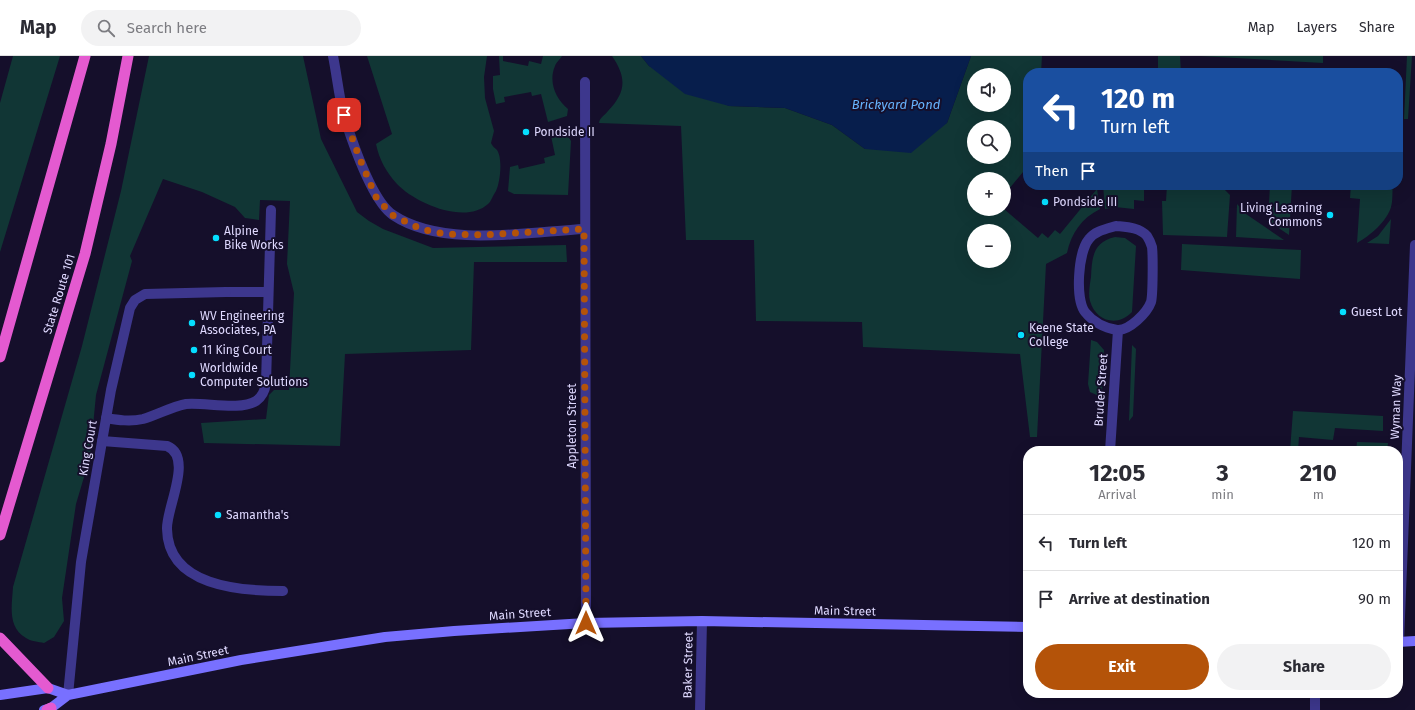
<!DOCTYPE html>
<meta charset="utf-8">
<style>
body{margin:0;font-family:"Fira Sans",sans-serif;background:#f2f2f3;color:#2b2b33;height:100vh;display:flex;flex-direction:column;font-size:15px;white-space:nowrap}
*{box-sizing:border-box;margin:0}
p{font-size:13px;color:#7c7c81}
.icon{flex:none;width:22px;height:22px;fill:none;stroke:currentColor;stroke-width:2;stroke-linecap:round;stroke-linejoin:round}
.map{position:relative;flex:1;overflow:hidden}
.details{position:absolute;left:1023px;top:390px;width:380px;height:252px;display:flex;flex-direction:column;background:#fff;border-radius:16px;box-shadow:0 4px 16px #0002}
.details>*{flex:none}
.top-card{position:absolute;left:1023px;top:12px;width:380px;height:122px;border-radius:16px;box-shadow:0 4px 16px #0002;background:#1a4fa0;color:#fff;overflow:hidden}
.tools{position:absolute;left:967px;top:12px;display:grid;gap:8px}
.tools a{display:grid;place-items:center;width:44px;height:44px;border-radius:50%;background:#fff;box-shadow:0 4px 16px #0002;font-size:20px}
.pin{position:absolute;display:grid;place-items:center;width:34px;height:34px;color:#fff;margin:-17px;border-radius:8px;box-shadow:0 2px 6px #0006}
.me{position:absolute;width:44px;margin:-22px;rotate:0deg;stroke-linejoin:round;filter:drop-shadow(0 0 3px #0008)}
.turn{display:flex;align-items:center;gap:14px;height:84px;padding:0 12px;font-size:18px}
.turn .icon{width:52px;height:52px;stroke-width:2.5}
.turn b{display:block;font-size:28px;line-height:34px}
.then{display:flex;align-items:center;height:38px;padding:0 12px;background:#0003;gap:8px;font-size:15px}
.eta{display:flex;justify-content:space-evenly;align-items:center;height:68px;text-align:center}
.eta b{font-size:24px;font-weight:700;line-height:28px}
.button{display:flex;gap:8px;margin-top:auto;padding:8px 12px}
.button a{flex:1;height:46px;border-radius:24px;background:#b45309;color:#fff;font-size:16px;font-weight:700;line-height:46px;text-align:center}
.button a+a{background:#f2f2f3;color:#2b2b33}
ul{padding:0;list-style:none}
li{display:flex;align-items:center;gap:12px;height:56px;padding:0 12px;border-top:1px solid #e1e1e2}
li div{flex:1}
li b{display:block;font-size:15px}
li em{font-style:normal}
header{display:flex;align-items:center;gap:24px;box-sizing:border-box;height:56px;padding:0 20px;background:#fff;border-bottom:1px solid #e1e1e2}
header strong{font-size:19px}
nav{display:flex;gap:22px;margin-inline-start:auto;font-size:14px}
.search{width:280px;height:36px;background:#f2f2f3;display:flex;align-items:center;gap:10px;box-sizing:border-box;padding:0 14px;border-radius:22px;color:#7c7c81;font-size:15px}
.map>svg:first-child{display:block}
</style>
<header>
<strong>Map</strong>
<div class="search"><svg class="icon" aria-label="search" viewBox="0 0 24 24"><circle cx="10" cy="10" r="6"/><path d="M15 15l6 6"/></svg>Search here</div>
<nav><a>Map</a><a>Layers</a><a>Share</a></nav>
</header>
<div class="map">
<svg width="1415" height="654" viewBox="0 0 1415 654">
<rect width="100%" height="100%" fill="#150f2b"/>
<!-- green -->
<path fill="#113635" fill-rule="evenodd" d="M13 0H60L0 196V47Z
M149 0H303L321 83 357 156 369 165 383 173 433 192 566 189 567 206H474L471 294 345 298 340 390 204 387 201 367 266 363 269 339 274 334H289L294 237 287 208 290 145 260 144 259 164 245 162 235 151 202 136 163 123 130 200 132 205 96 339 90 401 76 448 62 542 64 565 54 581 44 587C39 586 30 585 26 582 7 571 12 549 13 531L82 290 121 135Z
M367 0H487L484 21 485 42 494 75 491 87C492 90 495 92 497 94 503 103 500 127 496 135 493 139 491 146 488 148 465 169 415 147 397 128 386 116 379 103 376 88L392 78Z
M499 0H503V5L528 10 529 5 541 8 543 0H562C560 3 556 7 555 10 548 26 556 43 568 53L567 60 548 66 541 38 532 40 531 36 504 41 505 46 496 48 493 33V20L500 19Z
M612 0H641L649 10 729 50 785 52 832 69 865 93 947 67 971 0H1042L1041 17H1028V110L1004 139V123H974V153H1004L1038 182 1042 177 1048 182 1055 174 1060 178 1097 133 1100 153C1082 162 1071 177 1067 197L1046 208 1037 381H1030L1020 298 863 291 862 266 756 265 754 184H686L681 70 599 67C600 61 604 60 608 55 626 36 627 22 612 0ZM974 19H1004V49H974ZM974 71H1004V101H974ZM974 175H1004V205H974Z
M1158 0H1180L1181 17H1158Z
M1200 0H1323V7Z
M1407 0H1412L1408 63H1404Z
M560 77 567 79 571 85 568 139 514 138 508 135 510 111 518 109 519 113 545 107 544 102 555 99 551 80Z
M1103 129H1144V145L1134 144V153L1115 151 1105 153Z
M1167 129H1220L1230 139 1227 181 1163 179 1162 145H1166Z
M1270 129H1292L1289 179 1268 165Z
M1351 129H1393C1392 136 1393 145 1391 151 1387 165 1370 180 1357 187L1360 143 1350 142Z
M1237 148 1246 158 1284 184 1236 181Z
M1391 163 1389 188 1367 187 1378 180Z
M1115 181 1125 182 1136 190 1132 256C1118 271 1096 266 1090 245 1088 238 1090 228 1091 221 1092 201 1093 186 1115 181Z
M1182 188 1301 194 1300 223 1181 214Z
M1091 284 1097 286 1104 294 1102 337 1099 340 1090 336 1088 328Z
M1132 289 1136 293 1133 360 1129 365Z
M1293 355 1383 360V375L1335 372 1333 384 1299 381 1298 395H1290Z
M1357 386 1388 387 1387 395H1356Z"/>
<!-- water -->
<path fill="#071e4c" d="M641 0H971L947 67 911 97 865 93 832 69 785 52 729 50 685 38 649 10Z"/>
<g fill="none" stroke-linecap="round" stroke-linejoin="round">
<!-- service -->
<path stroke="#3d378d" stroke-width="10" d="M333 0C337 20 339 41 344 60 352 85 372 145 393 159 442 192 528 176 584 173
M1116 170C1126 171 1139 171 1147 180 1149 183 1151 188 1152 191 1153 199 1153 239 1151 246 1147 257 1129 275 1117 274 1105 272 1093 266 1085 256 1075 243 1078 196 1089 183 1095 175 1106 173 1116 170Z
M226 236H268
M106 362C118 364 130 366 143 363 157 359 171 351 186 348 205 346 240 355 256 345 262 341 265 334 266 327L271 154
M102 385 167 390C194 401 166 452 167 473 168 530 239 535 283 535"/>
<!-- minor -->
<path stroke="#3d378d" stroke-width="10" d="M585 26 586 567
M1110 395 1118 274
M1399 586 1415 189
M68 639 81 506 111 334 130 252 135 244 145 238 226 236
M700 654 702 565
M1315 654V637"/>
<!-- secondary -->
<path stroke="#7870ff" stroke-width="10" d="M1398 586 1415 585
M0 639 48 632 68 639
M44 654 51 652 68 639 241 604 385 581 454 575 586 567 702 565 1028 571"/>
<!-- trunk -->
<path stroke="#e45ad0" stroke-width="11" d="M0 301 85 0
M0 479 85 198 111 88 128 0
M0 582 48 632
M47 654 51 652"/>
</g>
<g fill="none" stroke-linecap="round" stroke-linejoin="round">
<!-- route -->
<path stroke="#b45309" stroke-width="7" stroke-dasharray="0 12.6" d="M344 59 359 101 376 141 392 159 421 173 445 178 483 179 584 173 586 567"/>
</g>
<!-- markers -->
<g fill="#05deff" stroke="#150f2b" stroke-width="1.5">
<circle cx="526" cy="76" r="4"/>
<circle cx="1045" cy="146" r="4"/>
<circle cx="1330" cy="159" r="4"/>
<circle cx="216" cy="182" r="4"/>
<circle cx="1343" cy="256" r="4"/>
<circle cx="192" cy="267" r="4"/>
<circle cx="1021" cy="279" r="4"/>
<circle cx="194" cy="294" r="4"/>
<circle cx="192" cy="319" r="4"/>
<circle cx="218" cy="459" r="4"/>
</g>
<g text-anchor="middle" dominant-baseline="central" stroke-width="4" stroke-linejoin="round" paint-order="stroke">
<!-- poi labels -->
<g font-size="12" fill="#dfd9ff" stroke="#150f2b" text-anchor="start">
<text x="534" y="76">Pondside II</text>
<text x="1053" y="146">Pondside III</text>
<text x="1322" y="152" text-anchor="end">Living Learning<tspan x="1322" dy="14">Commons</tspan></text>
<text x="224" y="175">Alpine<tspan x="224" dy="14">Bike Works</tspan></text>
<text x="1351" y="256">Guest Lot</text>
<text x="200" y="260">WV Engineering<tspan x="200" dy="14">Associates, PA</tspan></text>
<text x="1029" y="272">Keene State<tspan x="1029" dy="14">College</tspan></text>
<text x="202" y="294">11 King Court</text>
<text x="200" y="312">Worldwide<tspan x="200" dy="14">Computer Solutions</tspan></text>
<text x="226" y="459">Samantha's</text>
</g>
<!-- street labels -->
<g font-size="12" fill="#dfd9ff" stroke="#150f2b">
<text transform="translate(59 238) rotate(-73)">State Route 101</text>
<text transform="translate(1101 334) rotate(-86)">Bruder Street</text>
<text transform="translate(1396 351) rotate(-88)">Wyman Way</text>
<text transform="translate(572 370) rotate(-90)">Appleton Street</text>
<text transform="translate(88 392) rotate(-80)">King Court</text>
<text transform="translate(845 555) rotate(1)">Main Street</text>
<text transform="translate(520 558) rotate(-4)">Main Street</text>
<text transform="translate(198 600) rotate(-12)">Main Street</text>
<text transform="translate(688 609) rotate(-89)">Baker Street</text>
</g>
<!-- water labels -->
<g font-size="13" font-style="italic" fill="#67b4ff" stroke="#150f2b">
<text x="896" y="48">Brickyard Pond</text>
</g>
</g>
</svg>
<div class="tools">
<a><svg class="icon" aria-label="sound" viewBox="0 0 24 24"><path d="M4 9h4l5-4v14l-5-4H4zM17 9q2 3 0 6"/></svg></a>
<a><svg class="icon" aria-label="search" viewBox="0 0 24 24"><circle cx="10" cy="10" r="6"/><path d="M15 15l6 6"/></svg></a>
<a>+</a>
<a>−</a>
</div>
<div class="pin" style="left:344px;top:59px;background:#d93025"><svg class="icon" aria-label="arrive" viewBox="0 0 24 24"><path d="M6 21V4h12l-3 4 3 4H6"/></svg></div>
<svg class="me" style="left:586px;top:567px" viewBox="-20 -20 40 40"><path d="M0-17L14 15 0 8-14 15z" fill="#b45309" stroke="#fff" stroke-width="4"/></svg>
<div class="top-card">
<div class="turn"><svg class="icon" aria-label="left" viewBox="0 0 24 24"><path d="M17 20v-9H6M10 6l-5 5 5 5"/></svg><div><b>120 m</b>Turn left</div></div>
<div class="then">Then<svg class="icon" aria-label="arrive" viewBox="0 0 24 24"><path d="M6 21V4h12l-3 4 3 4H6"/></svg></div>
</div>
<section class="details">
<div class="eta">
<div><b>12:05</b><p>Arrival</p></div>
<div><b>3</b><p>min</p></div>
<div><b>210</b><p>m</p></div>
</div>
<ul>
<li><svg class="icon" aria-label="left" viewBox="0 0 24 24"><path d="M17 20v-9H6M10 6l-5 5 5 5"/></svg><div><b>Turn left</b></div><em>120 m</em></li>
<li><svg class="icon" aria-label="arrive" viewBox="0 0 24 24"><path d="M6 21V4h12l-3 4 3 4H6"/></svg><div><b>Arrive at destination</b></div><em>90 m</em></li>
</ul>
<div class="button"><a>Exit</a><a>Share</a></div>
</section>
</div>
